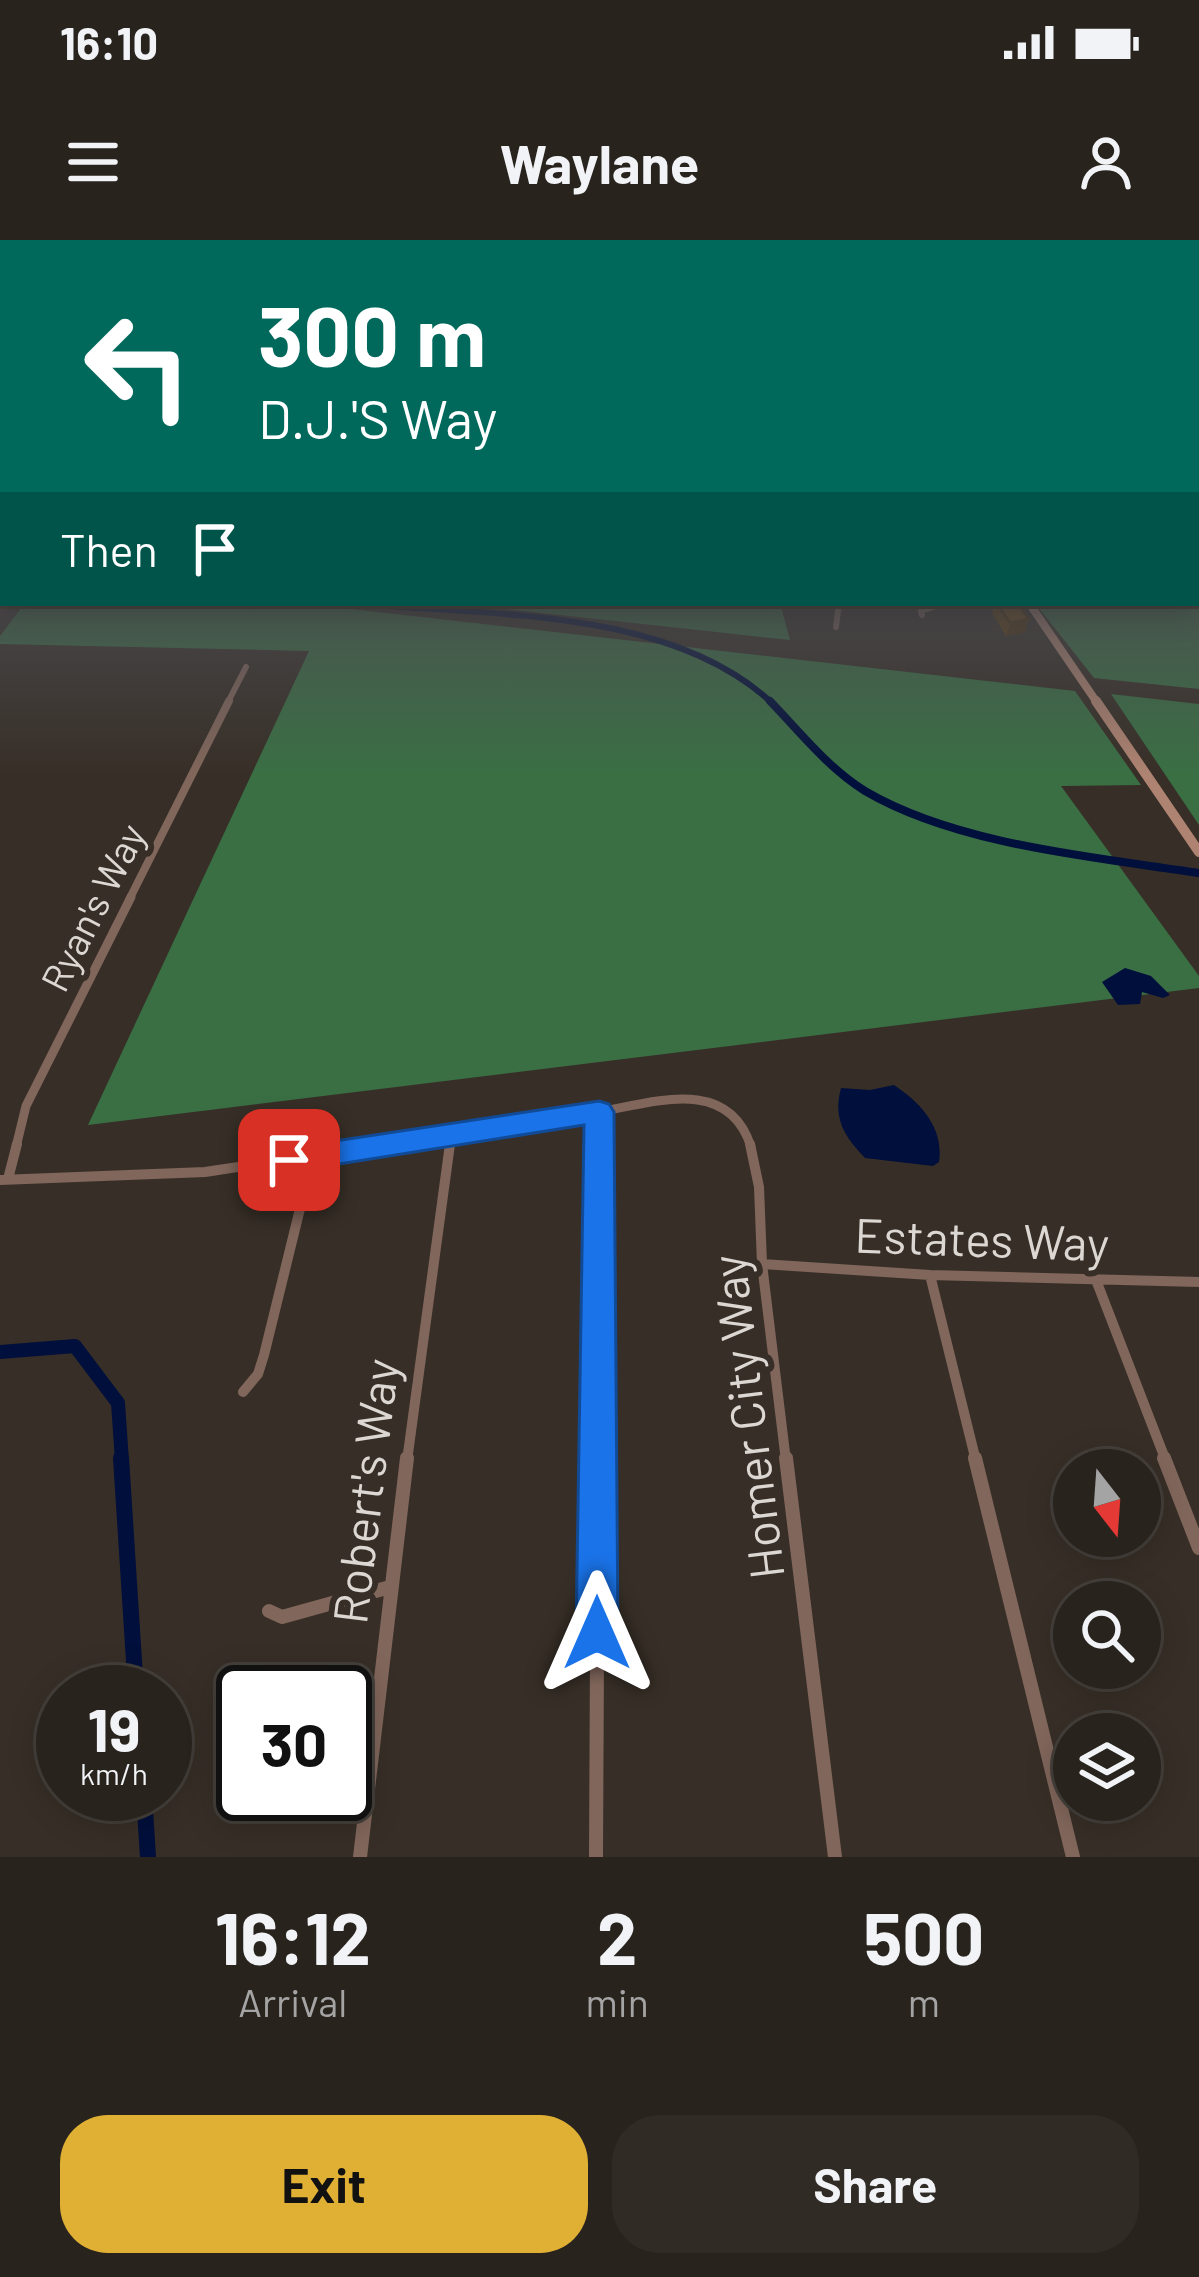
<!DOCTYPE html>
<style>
body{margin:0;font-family:Barlow,sans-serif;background:#312b26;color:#f1f3f6;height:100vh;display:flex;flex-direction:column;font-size:45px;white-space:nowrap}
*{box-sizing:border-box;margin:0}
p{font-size:39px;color:#a5a4a4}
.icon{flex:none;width:66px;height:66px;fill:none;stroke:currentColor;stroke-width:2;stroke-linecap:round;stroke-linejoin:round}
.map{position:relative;height:1617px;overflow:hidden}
.side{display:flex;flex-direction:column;background:#29231d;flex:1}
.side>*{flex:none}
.banner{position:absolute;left:0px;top:0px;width:1200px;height:366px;box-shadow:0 6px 30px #0003,0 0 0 3px #45403b;background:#00695c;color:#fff;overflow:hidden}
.needle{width:78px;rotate:163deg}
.controls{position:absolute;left:1053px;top:1209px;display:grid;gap:24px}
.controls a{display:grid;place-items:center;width:108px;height:108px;border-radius:50%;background:#29231d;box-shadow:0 6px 30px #0003,0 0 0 3px #45403b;font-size:60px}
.speed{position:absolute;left:36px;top:1425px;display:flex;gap:24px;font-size:60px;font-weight:700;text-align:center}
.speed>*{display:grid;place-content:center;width:156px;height:156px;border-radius:50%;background:#29231d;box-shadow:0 6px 30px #0003,0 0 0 3px #45403b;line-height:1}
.speed small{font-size:30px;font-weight:400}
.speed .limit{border:6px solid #111;border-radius:18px;background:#fff;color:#111}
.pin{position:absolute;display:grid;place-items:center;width:102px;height:102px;color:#fff;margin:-51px;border-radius:24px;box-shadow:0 6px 18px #0006}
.me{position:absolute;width:132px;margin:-66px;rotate:0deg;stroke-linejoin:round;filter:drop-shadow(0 0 9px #0008)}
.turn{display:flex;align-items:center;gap:42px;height:252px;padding:0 60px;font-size:54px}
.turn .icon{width:156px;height:156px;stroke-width:2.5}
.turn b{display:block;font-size:84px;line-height:102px}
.then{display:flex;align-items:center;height:114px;padding:0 60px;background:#0003;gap:24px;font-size:45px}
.eta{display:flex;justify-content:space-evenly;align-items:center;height:204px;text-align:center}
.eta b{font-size:72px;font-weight:700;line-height:84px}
.cta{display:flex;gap:24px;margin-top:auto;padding:24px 60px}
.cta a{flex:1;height:138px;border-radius:48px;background:#dfb034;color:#111;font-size:48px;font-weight:700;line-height:138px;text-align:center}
.cta a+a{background:#312b26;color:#f1f3f6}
.status{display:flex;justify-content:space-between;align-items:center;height:84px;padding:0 60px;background:#29231d;direction:ltr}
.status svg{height:33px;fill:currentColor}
header{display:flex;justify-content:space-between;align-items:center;height:156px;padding:0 60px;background:#29231d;font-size:54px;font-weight:700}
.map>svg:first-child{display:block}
</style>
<div class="status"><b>16:10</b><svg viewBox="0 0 49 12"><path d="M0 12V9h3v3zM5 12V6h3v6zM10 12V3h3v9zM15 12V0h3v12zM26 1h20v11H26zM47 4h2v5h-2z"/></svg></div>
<header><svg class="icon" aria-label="menu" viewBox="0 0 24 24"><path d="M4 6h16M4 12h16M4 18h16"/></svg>Waylane<svg class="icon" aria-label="person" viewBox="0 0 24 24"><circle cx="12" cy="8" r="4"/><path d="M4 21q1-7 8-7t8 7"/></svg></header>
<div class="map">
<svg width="1199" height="1617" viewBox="0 0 1199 1617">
<rect width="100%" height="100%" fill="#372f27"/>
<!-- forest -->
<path fill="#3a6f44" d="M25 363H298L1075 451 1141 545 1061 546 1199 736V748L88 885 309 411 0 404V396Z
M450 363H780L790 400Z
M1035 363 1199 365V449L1094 438Z
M1111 454 1199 464V585Z"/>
<!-- water -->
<path fill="#000f3b" d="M1125 728 1151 736 1170 755 1163 758 1142 752 1140 764 1118 765 1102 742Z
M894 845C921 863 944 888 939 922L933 926 865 918C843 895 833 878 841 848L870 850Z"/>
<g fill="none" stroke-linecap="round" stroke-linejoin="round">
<!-- canal-far3 -->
<path stroke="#000f3b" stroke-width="6" d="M350 363C483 376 670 366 773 464"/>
<!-- canal-far2 -->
<path stroke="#000f3b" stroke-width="8" d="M770 461C800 492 828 528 865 551 957 605 1094 617 1199 633"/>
<!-- canal-far1 -->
<path stroke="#000f3b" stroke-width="14" d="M0 1112 75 1106 118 1163 122 1221"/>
<!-- canal -->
<path stroke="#000f3b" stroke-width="16" d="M121 1218 136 1452
M144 1554 148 1617"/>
<!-- street-far4 -->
<path stroke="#81665b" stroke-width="6" d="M922 375 921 371 945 363
M836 387 839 363
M227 464 246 427"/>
<!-- street-far3 -->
<path stroke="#81665b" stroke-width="8" d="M129 660 229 461"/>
<!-- street-far2 -->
<path stroke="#81665b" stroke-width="9" d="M599 872C654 862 729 836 751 907
M16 907 26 866 131 657
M368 907 599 872V907
M449 907 451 896"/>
<!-- street-far1 -->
<path stroke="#81665b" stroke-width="10" d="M750 904 759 947 762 1024 786 1221
M8 939 17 904
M0 940 205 932 388 904
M762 1024 930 1035 1199 1042
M930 1035 976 1221
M1096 1040 1166 1221
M243 1152 258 1134 264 1115 313 916
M407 1221 450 904
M598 1221 599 904"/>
<!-- street -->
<path stroke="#81665b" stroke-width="14" d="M786 1218 835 1617
M975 1218 1073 1617
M1164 1218 1199 1308
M269 1371 282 1377 390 1347
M360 1617 407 1218
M596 1617 598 1218"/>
<!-- secondary-far1 -->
<path stroke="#ae8371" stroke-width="8" d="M1029 363 1098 464"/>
<!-- secondary -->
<path stroke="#ae8371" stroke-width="10" d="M1096 461 1199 612"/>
</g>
<!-- wall -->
<path fill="#613e0c" d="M995 363H1011L1025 392 1006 396 992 373Z"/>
<!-- shaded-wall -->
<path fill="#4f320a" d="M1029 379 1025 392 1006 396 1010 383Z"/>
<!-- building -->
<path fill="#71480e" stroke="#4f320a" stroke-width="3" d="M997 363 1018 364 1029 379 1010 383Z"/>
<!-- sky -->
<linearGradient id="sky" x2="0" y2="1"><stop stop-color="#1e1a15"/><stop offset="0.58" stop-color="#4d4d52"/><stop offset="1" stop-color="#4d4d52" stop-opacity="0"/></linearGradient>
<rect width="1199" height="535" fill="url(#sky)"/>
<!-- route -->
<path fill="#1a73e8" stroke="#114b97" stroke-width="3" d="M599 861 609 864 614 872 618 1393 612 1408 597 1414 582 1408 576 1393 584 885 289 932 278 928 274 920 278 911 289 908Z"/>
<g text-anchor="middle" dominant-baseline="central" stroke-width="12" stroke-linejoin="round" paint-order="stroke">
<!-- street labels -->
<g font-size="39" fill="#dcd7d2" stroke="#372f27">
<text transform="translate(92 667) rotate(-63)">Ryan's Way</text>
</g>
<!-- near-street labels -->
<g font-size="48" fill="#dcd7d2" stroke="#372f27">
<text transform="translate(982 998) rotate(2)">Estates Way</text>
<text transform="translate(746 1177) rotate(-97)">Homer City Way</text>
<text transform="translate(364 1251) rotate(-83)">Robert's Way</text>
</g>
</g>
</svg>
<div class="controls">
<a><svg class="needle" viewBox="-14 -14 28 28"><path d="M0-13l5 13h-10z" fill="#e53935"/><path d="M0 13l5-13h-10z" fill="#a5a4a4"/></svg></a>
<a><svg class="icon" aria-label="search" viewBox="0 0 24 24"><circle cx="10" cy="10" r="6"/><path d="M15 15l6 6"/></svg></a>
<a><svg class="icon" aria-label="layers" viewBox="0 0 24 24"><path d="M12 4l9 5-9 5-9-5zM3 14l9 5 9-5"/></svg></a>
</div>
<div class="speed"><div>19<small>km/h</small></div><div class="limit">30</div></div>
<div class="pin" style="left:289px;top:920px;background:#d93025"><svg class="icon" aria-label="arrive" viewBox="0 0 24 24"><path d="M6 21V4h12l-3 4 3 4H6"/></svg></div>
<svg class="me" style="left:597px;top:1393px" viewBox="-20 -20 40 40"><path d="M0-17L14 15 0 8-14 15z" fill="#1a73e8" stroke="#fff" stroke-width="4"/></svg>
<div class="banner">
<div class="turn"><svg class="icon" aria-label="left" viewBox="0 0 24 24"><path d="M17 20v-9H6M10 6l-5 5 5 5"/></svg><div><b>300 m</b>D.J.'S Way</div></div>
<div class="then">Then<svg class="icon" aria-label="arrive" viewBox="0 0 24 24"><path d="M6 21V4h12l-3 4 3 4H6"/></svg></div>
</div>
</div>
<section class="side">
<div class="eta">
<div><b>16:12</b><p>Arrival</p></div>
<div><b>2</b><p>min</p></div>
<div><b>500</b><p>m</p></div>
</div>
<div class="cta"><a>Exit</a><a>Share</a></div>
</section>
